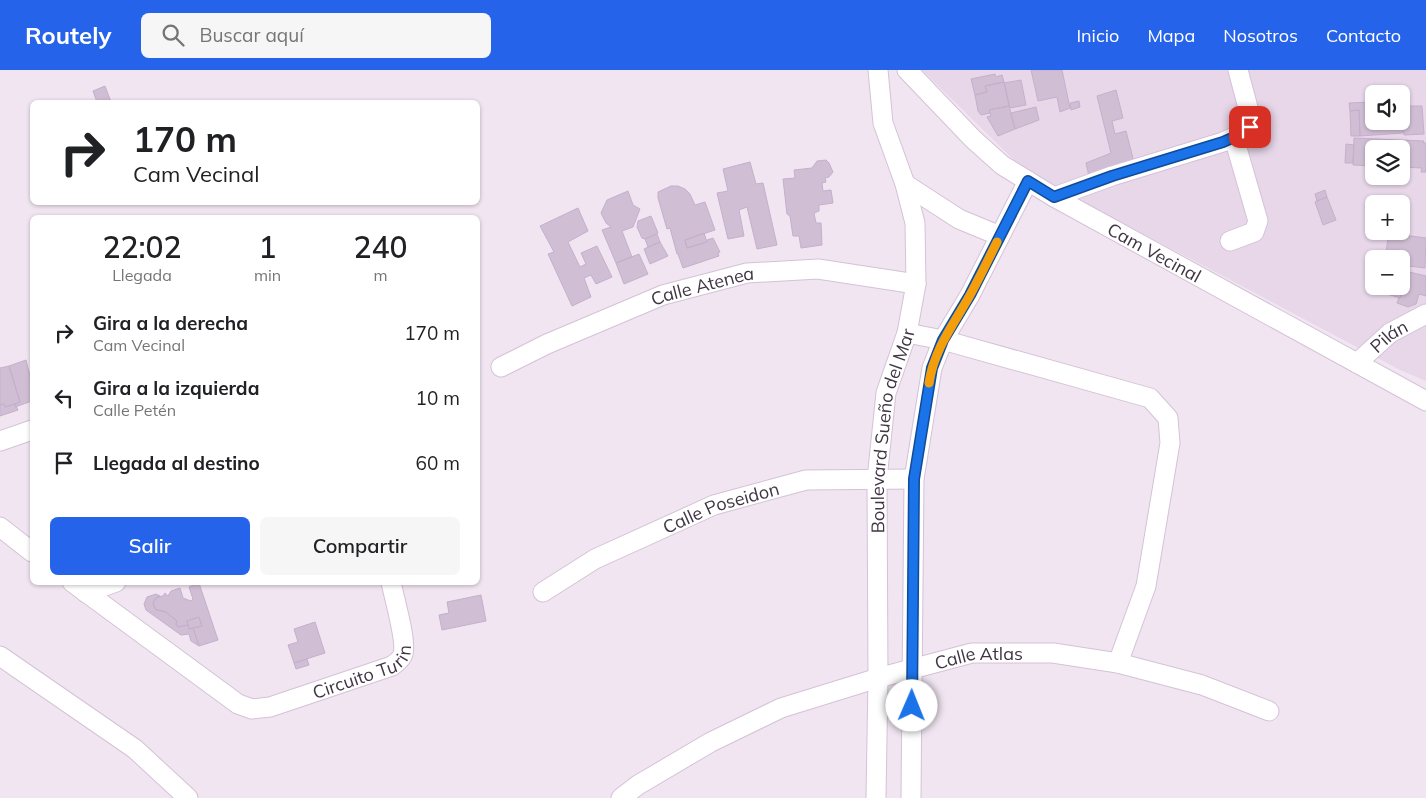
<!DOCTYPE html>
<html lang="es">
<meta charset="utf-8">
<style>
body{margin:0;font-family:Mulish,sans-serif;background:#f6f6f6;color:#202124;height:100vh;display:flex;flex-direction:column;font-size:19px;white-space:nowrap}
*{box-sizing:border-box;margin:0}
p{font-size:16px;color:#757577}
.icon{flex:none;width:28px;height:28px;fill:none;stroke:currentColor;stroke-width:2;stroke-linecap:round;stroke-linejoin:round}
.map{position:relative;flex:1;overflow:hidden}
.details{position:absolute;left:30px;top:145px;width:450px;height:370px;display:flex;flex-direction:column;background:#fff;border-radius:8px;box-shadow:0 1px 4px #0004}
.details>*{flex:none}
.top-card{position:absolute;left:30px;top:30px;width:450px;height:105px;border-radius:8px;box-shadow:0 1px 4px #0004;background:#fff;color:#202124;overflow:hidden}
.fabs{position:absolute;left:1365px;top:15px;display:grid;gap:10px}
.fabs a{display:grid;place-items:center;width:45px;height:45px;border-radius:8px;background:#fff;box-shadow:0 1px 4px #0004;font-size:25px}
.pin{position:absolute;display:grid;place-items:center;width:42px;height:42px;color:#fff;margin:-21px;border-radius:10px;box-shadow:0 2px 8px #0006}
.me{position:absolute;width:55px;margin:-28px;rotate:1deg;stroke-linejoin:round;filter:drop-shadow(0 0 4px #0008)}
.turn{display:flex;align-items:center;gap:18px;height:105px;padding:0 20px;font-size:22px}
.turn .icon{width:65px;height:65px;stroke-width:2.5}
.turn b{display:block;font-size:35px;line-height:42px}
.eta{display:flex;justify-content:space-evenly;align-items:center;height:85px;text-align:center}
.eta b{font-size:30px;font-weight:600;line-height:35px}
.cta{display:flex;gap:10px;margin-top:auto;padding:10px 20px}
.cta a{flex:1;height:58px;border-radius:8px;background:#2563eb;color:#fff;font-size:20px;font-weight:600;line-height:58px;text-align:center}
.cta a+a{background:#f6f6f6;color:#202124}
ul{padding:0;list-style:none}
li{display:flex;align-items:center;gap:15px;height:65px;padding:0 20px}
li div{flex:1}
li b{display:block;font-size:19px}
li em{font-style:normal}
header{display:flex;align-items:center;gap:30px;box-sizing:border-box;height:70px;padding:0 25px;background:#2563eb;color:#fff}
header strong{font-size:24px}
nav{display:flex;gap:28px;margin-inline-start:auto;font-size:18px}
.search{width:350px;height:45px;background:#f6f6f6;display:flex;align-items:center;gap:12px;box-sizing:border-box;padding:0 18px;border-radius:8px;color:#757577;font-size:19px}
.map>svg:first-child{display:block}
</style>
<header>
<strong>Routely</strong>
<div class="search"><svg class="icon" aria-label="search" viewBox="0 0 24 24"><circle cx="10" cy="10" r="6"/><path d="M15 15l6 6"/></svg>Buscar aquí</div>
<nav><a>Inicio</a><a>Mapa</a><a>Nosotros</a><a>Contacto</a></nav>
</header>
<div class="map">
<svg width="1426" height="728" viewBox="0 0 1426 728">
<rect width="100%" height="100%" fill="#f0e5f1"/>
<!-- residential -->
<path fill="#e7d7e9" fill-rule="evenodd" d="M922 0H1426V311L1400 300 1089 135 1019 95ZM1374 24H1401V51H1374ZM1374 79H1401V106H1374ZM1374 134H1401V161H1374ZM1374 189H1401V216H1374Z"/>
<!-- building -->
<path fill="#d0bed5" stroke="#c6afcd" d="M1031 0H1062L1070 38 1060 42 1057 27 1038 31Z
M995 4 996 7 1002 5 1004 12 985 16 987 22 975 25 971 9Z
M1021 10 1026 35 1010 38 1004 13Z
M1004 12 1009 36 989 40 990 43 981 45 978 41 975 25 987 22 985 16Z
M105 16 111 32H97L93 21Z
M1116 20 1123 48 1112 51 1115 64 1126 61 1135 96 1090 111 1086 93 1111 83 1097 26Z
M1401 30H1403V63L1360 66 1359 40 1350 41 1349 33 1374 32V51H1401Z
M1079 31 1080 37 1071 40 1070 33Z
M1009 36 1015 59 998 66 987 47 991 46 989 40Z
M1403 36H1422L1424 64 1404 65Z
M1036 37 1039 50 1015 59 1011 43Z
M1359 40 1360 66H1351L1350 41Z
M1354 68 1424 71 1423 73H1426V102H1421L1422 98 1401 97V79H1374V96L1353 95Z
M1346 74 1354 75 1353 93H1345Z
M826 90 829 93 833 102 829 107 825 108 826 112 822 113 823 121 831 120 833 133 819 135V141L814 143 816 153H821L822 175 801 178 799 166H793L790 146 787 144 783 109 795 108 794 100 812 98 817 91Z
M750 92 756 114 763 113 777 175 757 179 747 137 739 140 744 166 728 169 717 123 728 121 723 99Z
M671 116H678L685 119 690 124 695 135 705 132 715 160 685 170 687 178 707 172V170L713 168 720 182 718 183 719 186 683 198 678 184H677L670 158 667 159 658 128V122Z
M1325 120 1327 127 1317 131 1315 124Z
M628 121 633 135 640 139 633 157 622 161 632 187 616 193 602 160 611 157 606 153 601 143 607 130Z
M1327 127 1336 150 1323 155 1315 132Z
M578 138 588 161 568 172 580 197 586 194 581 183 597 176 612 207 596 214 591 205 584 208 591 227 572 236 548 184 554 182 540 156Z
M651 146 658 163 645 169 642 168 637 157 638 151Z
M704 163 707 172 687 178 685 170Z
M1389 163 1426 168 1425 198 1401 195V189L1385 188Z
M657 164 660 172 648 177 645 169Z
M660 172 668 186 650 194 644 179Z
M639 184 648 204 624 214 616 193Z
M1401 199 1409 202 1400 228 1381 222 1382 219 1373 216 1374 214V216H1401Z
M1409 202 1426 206V226L1419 224 1416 234 1408 237 1397 233 1399 228H1400Z
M26 290 32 314V331L15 337V334L20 332 9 296Z
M9 296 20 332 5 337 4 334 0 335V298Z
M4 334 5 337 15 334 18 340 0 346V335Z
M199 513 218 570 199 576 193 558 202 556 199 547 187 551 188 555 178 557 176 554 177 551 166 542 156 540 153 533 157 527 163 526 165 523 168 526 171 521 180 518 183 528 191 531 193 529 189 517Z
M156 524 160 526 155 529 153 533 155 539 166 542 177 551 176 554 178 557 188 555 189 559 193 558 199 576 191 571 189 564 181 565 146 540 144 534 147 527Z
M481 525 486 551 442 560 439 545 449 543 447 532Z
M199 547 202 556 189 559 187 551Z
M315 552 325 583 294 593 288 575 298 572 294 559Z
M307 589 309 595 296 599 294 593Z"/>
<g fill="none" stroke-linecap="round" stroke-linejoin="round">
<defs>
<g id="minor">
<path id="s1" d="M907 0 973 69 1002 95 1054 127 1426 331"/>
<path d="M905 114 959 149 1000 166"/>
<path d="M1054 127 1112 106 1223 72 1248 61 1251 49 1238 0"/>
<path d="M1230 171 1254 162 1258 151 1234 68"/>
<path d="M907 263 943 270 1150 328 1168 348 1170 373 1146 516 1118 593"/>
<path id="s2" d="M1357 293 1390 263 1426 244"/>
<path id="s3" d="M501 297 547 274 663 225 747 203 818 199 916 214"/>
<path d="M0 371 32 360"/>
<path d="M0 457 32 482"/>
<path id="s4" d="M72 512 238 634 252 639 270 637 392 596C397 592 401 590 403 584 407 571 394 528 391 512"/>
<path id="s5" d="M543 522 595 489 714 435 806 410 914 409"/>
<path d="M86 523 116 512"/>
<path d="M0 586 135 679 188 728"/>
<path id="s6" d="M621 728 638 715 711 672 781 638 878 608 972 583H1053L1118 593 1202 615 1269 641"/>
<path id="s7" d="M876 728 878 608 877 409 886 323 907 263 916 214 915 153 905 114 883 53 878 0"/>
<path d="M911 728 914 409 932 298 943 270 970 225 1028 111"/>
</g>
</defs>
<!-- minor casing -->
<use href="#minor" stroke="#d4c2d7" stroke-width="21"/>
<!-- minor -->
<use href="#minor" stroke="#fff" stroke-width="19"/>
</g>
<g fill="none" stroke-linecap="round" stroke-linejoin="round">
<defs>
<path id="route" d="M912 636 914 409 932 298 943 270 970 225 1028 111 1054 127 1112 106 1223 72 1248 61 1250 57"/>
</defs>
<!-- route casing -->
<use href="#route" stroke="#114b97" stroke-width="12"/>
<!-- route -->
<use href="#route" stroke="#1a73e8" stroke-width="9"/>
<!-- slow -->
<path stroke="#f59e0b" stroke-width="9" d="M929 313C934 280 953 255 969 227 979 209 988 190 997 172"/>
</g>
<g text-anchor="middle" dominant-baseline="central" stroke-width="4" stroke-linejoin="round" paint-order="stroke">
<!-- street labels -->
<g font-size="18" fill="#403543" stroke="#fff">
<text stroke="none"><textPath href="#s1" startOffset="310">Cam Vecinal</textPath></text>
<text stroke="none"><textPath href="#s3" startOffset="218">Calle Atenea</textPath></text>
<text stroke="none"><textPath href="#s2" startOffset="42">Pilán</textPath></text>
<text stroke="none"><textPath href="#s7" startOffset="369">Boulevard Sueño del Mar</textPath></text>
<text stroke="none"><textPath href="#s5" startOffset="198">Calle Poseidon</textPath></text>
<text stroke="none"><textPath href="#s6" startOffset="389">Calle Atlas</textPath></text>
<text stroke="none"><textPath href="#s4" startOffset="339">Circuito Turin</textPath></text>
</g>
</g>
</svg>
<div class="fabs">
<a><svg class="icon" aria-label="sound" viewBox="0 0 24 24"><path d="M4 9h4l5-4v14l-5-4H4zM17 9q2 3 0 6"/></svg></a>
<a><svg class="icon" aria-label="layers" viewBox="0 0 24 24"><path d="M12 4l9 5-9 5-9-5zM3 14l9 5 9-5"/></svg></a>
<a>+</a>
<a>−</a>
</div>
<div class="pin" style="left:1250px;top:57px;background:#d93025"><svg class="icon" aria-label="arrive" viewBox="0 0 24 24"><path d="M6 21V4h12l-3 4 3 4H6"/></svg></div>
<svg class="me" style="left:912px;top:636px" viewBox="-20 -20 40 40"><circle r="19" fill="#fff"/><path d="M0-13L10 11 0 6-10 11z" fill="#1a73e8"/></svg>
<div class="top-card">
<div class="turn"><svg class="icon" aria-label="right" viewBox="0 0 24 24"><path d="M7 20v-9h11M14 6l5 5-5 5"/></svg><div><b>170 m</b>Cam Vecinal</div></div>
</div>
<section class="details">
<div class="eta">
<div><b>22:02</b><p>Llegada</p></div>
<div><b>1</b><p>min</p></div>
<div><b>240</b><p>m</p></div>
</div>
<ul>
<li><svg class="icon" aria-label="right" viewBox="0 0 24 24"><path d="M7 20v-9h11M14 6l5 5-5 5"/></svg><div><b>Gira a la derecha</b><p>Cam Vecinal</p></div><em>170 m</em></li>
<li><svg class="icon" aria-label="left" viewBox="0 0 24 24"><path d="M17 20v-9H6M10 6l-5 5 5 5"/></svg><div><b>Gira a la izquierda</b><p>Calle Petén</p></div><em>10 m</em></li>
<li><svg class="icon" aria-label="arrive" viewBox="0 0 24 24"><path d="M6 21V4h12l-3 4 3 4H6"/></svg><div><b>Llegada al destino</b></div><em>60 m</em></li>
</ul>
<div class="cta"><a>Salir</a><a>Compartir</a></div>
</section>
</div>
